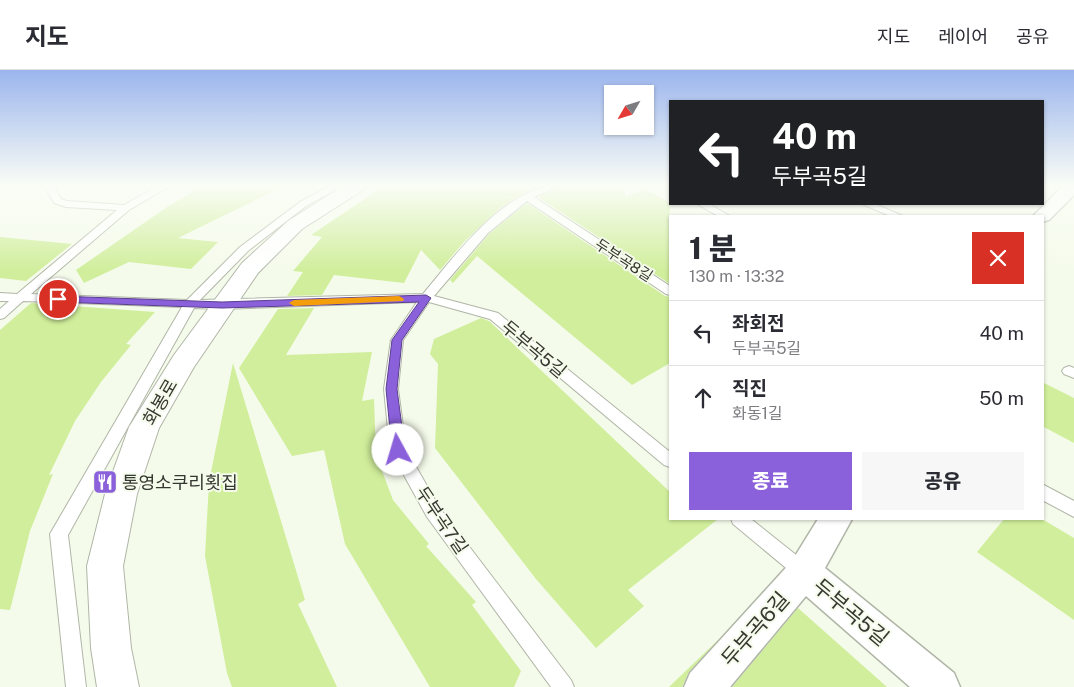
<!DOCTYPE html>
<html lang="ko">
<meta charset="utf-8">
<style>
body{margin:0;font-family:"Public Sans","Noto Sans KR",sans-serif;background:#f7f7f7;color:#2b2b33;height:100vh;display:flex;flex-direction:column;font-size:19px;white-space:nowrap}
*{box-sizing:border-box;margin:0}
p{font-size:16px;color:#7c7c81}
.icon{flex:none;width:28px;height:28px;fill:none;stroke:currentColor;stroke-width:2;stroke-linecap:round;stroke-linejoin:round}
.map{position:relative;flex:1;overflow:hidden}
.side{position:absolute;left:669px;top:145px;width:375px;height:305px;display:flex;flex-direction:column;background:#fff;border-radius:0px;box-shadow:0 1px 4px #0004}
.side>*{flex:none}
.hud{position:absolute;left:669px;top:30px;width:375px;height:105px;border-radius:0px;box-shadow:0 1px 4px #0004;background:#202124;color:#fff;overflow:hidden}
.needle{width:32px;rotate:231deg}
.tools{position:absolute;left:604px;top:15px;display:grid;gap:10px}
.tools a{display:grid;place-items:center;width:50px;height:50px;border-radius:0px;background:#fff;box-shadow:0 1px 4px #0004;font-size:25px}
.pin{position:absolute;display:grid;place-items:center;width:42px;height:42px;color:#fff;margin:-21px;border:2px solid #fff;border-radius:50%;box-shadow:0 1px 5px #0007}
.me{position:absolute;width:55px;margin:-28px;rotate:354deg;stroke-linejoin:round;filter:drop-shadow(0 0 4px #0008)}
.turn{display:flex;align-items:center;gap:18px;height:105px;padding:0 20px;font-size:22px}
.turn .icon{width:65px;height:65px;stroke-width:2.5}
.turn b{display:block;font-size:35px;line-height:42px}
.round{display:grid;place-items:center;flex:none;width:52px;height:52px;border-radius:0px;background:#f7f7f7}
.headline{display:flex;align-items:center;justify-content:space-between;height:85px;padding:0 20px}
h1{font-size:30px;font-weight:800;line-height:38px}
.cta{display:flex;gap:10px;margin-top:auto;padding:10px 20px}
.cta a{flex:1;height:58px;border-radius:0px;background:#8b60db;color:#fff;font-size:20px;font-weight:800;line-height:58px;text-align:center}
.cta a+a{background:#f7f7f7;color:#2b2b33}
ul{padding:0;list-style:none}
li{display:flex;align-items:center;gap:15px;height:65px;padding:0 20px;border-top:1px solid #e1e1e2}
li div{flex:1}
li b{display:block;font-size:19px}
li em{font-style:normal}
header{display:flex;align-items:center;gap:30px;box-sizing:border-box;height:70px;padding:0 25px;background:#fff;border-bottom:1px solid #e1e1e2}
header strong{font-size:24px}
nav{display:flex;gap:28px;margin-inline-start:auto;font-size:18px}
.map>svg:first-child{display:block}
</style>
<header>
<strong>지도</strong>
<nav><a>지도</a><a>레이어</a><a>공유</a></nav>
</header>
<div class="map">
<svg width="1074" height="617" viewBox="0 0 1074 617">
<rect width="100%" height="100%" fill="#f5fbeb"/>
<!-- building -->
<path fill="#d0ee9b" d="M203 116H284L178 168 218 172 191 199 129 192 84 213 76 200 167 137Z
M384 116H546L538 117 518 126 499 139 464 172 440 200 421 180 404 213 334 205 322 225 287 226 303 202 293 201 322 167 311 165Z
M560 116H624L626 127 645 119 670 133V214L538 127Z
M527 133 665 226 670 227V293L632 315 477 186 453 213 450 210 489 164Z
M0 167 72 174 26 211 0 208Z
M31 233 155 242 126 274 131 275 101 312 75 351 49 405 53 404 30 461 10 540 0 539V260Z
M314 238 286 285 372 282 362 331 374 329 376 385 393 430 429 474 426 476 476 532 472 535 521 601 514 617H430L345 474 324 380 292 386 239 298 278 239Z
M481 248 489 251 670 422V449H718L628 520 644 536 596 578 536 509 435 378 438 294 430 284 434 269Z
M233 293 305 530 298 534 337 617H232L227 603 205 486 209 412Z
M1042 312 1074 328V373L1042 356Z
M1004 449H1042L1074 468V550L977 482Z
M798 538 887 617H732Z
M719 569 689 602 682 617H669Z"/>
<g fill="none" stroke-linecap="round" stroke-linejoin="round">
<defs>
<path id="service" d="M44 116H54L61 129 67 131 124 135 158 116H170L129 140 31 224 187 230 240 177 300 132 330 116H342L306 136 248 181 200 230 423 224C454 187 505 116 558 116L534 127 670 216V225L666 224 527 131 488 163 434 226 498 243 670 382V397L664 395 490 249 429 232 403 270 398 319 406 379 439 437 571 610 574 617H551L427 447 390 380 384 319 391 270 417 232 222 239 194 238 68 465 86 617H66L50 464 182 237 23 231 4 248 0 249V239L9 231H0V223L17 224 117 140 66 137 54 133Z
M663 116H670V120Z
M697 134H709L730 146H718Z
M862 134H875L903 146H890Z
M1069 296 1074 298V308L1064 304 1062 301 1064 298Z
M1042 414 1074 431V447L1042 430Z
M731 449H751L810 496 813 502 810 508 804 511 798 508 733 454Z"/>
<path id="minor" d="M1063 116H1074V125L1049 150 1042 152V146H1033Z
M818 449H852L825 498 954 603 960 617H910L806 526 730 617H684L690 603 792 491Z"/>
<path id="tertiary" d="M343 116H365L363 120 302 159 258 203 194 297 159 358 137 424 123 496 131 578 139 617H97L91 578 87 496 105 424 129 357 174 285 242 193 288 151Z"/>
</defs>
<!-- service casing -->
<use href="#service" stroke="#b0b6a7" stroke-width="2"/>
<!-- minor casing -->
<use href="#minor" stroke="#b0b6a7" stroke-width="3"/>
<!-- tertiary casing -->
<use href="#tertiary" stroke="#b0b6a7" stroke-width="2"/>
<!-- service -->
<use href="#service" fill="#fff" fill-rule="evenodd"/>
<!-- minor -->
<use href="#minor" fill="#fff" fill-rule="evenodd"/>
<!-- tertiary -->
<use href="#tertiary" fill="#fff" fill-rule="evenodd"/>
</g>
<!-- sky -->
<linearGradient id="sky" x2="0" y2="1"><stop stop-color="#9bb5ed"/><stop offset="0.57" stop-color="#fafdf6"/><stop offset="1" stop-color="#fafdf6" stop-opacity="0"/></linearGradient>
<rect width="1074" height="202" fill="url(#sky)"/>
<!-- route -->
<path fill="#8b60db" stroke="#5a3e8e" d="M426 225 431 228 402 270 397 319 405 380 403 384H394L392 380 386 319 392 270 419 232 222 238 58 232 53 229 58 226 222 232Z"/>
<!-- slow -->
<path fill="#f59e0b" d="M399 226 404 229 403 231 294 236 289 233 294 230Z"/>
<!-- icons -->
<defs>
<symbol id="restaurant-square" viewBox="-11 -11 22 22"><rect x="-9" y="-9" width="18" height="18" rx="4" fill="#8b60db" stroke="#f5fbeb"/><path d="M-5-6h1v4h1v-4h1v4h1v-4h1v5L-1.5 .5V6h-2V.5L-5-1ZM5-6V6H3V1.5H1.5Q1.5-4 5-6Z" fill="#fff"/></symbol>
</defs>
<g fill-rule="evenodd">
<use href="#restaurant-square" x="91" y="398" width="28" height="28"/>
</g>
<g text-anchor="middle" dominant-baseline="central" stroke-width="4" stroke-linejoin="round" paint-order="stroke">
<!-- far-street labels -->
<g font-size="15" fill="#353731" stroke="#f5fbeb">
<text transform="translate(624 190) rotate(33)">두부곡8길</text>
</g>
<!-- street labels -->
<g font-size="18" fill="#353731" stroke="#f5fbeb">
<text transform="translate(534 279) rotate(40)">두부곡5길</text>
<text transform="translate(160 332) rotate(-60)">화봉로</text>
<text transform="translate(442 450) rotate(56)">두부곡7길</text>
</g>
<!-- poi labels -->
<g font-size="18" fill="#353731" stroke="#f5fbeb" text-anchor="start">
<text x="122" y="412">통영소쿠리횟집</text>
</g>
<!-- near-street labels -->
<g font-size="21" fill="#353731" stroke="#f5fbeb">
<text transform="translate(851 542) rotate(40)">두부곡5길</text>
<text transform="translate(755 559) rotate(-49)">두부곡6길</text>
</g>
</g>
</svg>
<div class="tools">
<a><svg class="needle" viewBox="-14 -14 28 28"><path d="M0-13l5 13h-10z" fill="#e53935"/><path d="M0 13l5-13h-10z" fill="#7c7c81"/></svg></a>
</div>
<div class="pin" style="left:58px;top:229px;background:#d93025"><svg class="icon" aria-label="arrive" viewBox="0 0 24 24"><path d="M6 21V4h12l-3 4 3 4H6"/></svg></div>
<svg class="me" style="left:398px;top:380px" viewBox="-20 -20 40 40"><circle r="19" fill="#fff"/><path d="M0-13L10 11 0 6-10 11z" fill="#8b60db"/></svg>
<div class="hud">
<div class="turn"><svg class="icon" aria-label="left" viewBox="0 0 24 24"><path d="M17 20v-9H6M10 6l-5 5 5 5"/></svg><div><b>40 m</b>두부곡5길</div></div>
</div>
<section class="side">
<div class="headline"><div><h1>1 분</h1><p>130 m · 13:32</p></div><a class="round" style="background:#d93025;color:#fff"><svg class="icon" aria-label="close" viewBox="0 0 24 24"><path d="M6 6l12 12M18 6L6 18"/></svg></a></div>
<ul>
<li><svg class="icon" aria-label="left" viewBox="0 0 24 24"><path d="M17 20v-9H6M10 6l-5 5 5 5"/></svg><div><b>좌회전</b><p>두부곡5길</p></div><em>40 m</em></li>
<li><svg class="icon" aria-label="ahead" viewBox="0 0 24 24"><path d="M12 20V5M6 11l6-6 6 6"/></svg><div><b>직진</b><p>화동1길</p></div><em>50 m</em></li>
</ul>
<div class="cta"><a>종료</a><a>공유</a></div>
</section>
</div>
